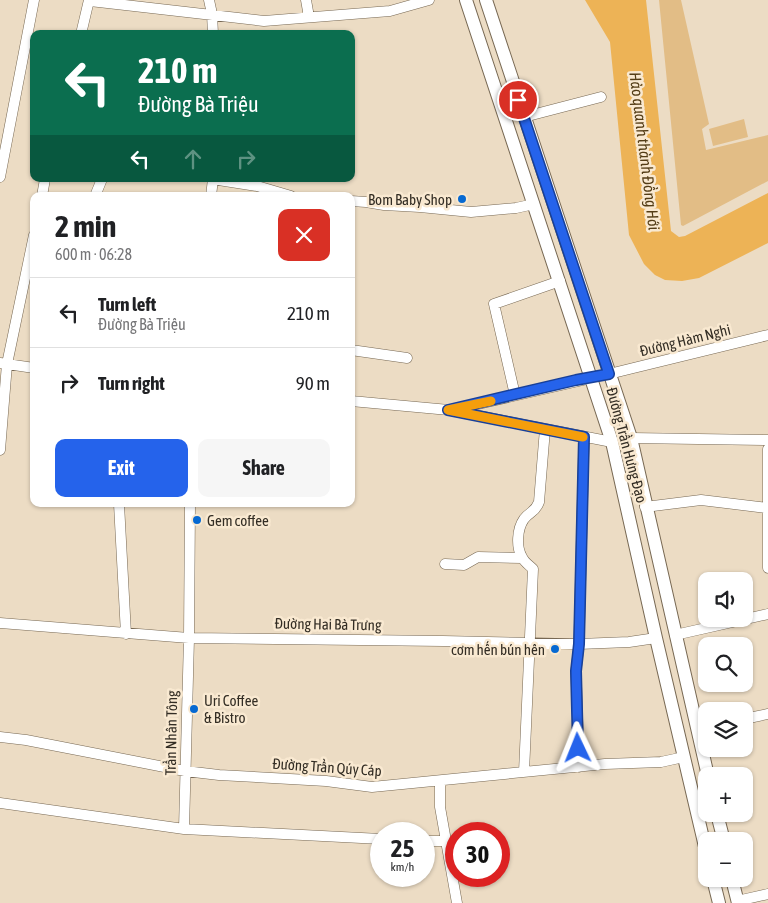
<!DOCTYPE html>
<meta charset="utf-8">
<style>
body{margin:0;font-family:"Asap Condensed",sans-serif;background:#f6f6f6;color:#202124;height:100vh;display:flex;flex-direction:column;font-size:19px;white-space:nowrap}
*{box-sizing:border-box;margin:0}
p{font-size:16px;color:#757577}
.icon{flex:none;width:28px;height:28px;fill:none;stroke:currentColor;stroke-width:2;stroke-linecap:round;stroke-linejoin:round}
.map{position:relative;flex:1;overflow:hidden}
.sheet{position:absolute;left:30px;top:192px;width:325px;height:315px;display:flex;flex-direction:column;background:#fff;border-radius:10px;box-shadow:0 1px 4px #0004}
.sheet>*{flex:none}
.hud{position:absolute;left:30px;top:30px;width:325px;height:152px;border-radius:10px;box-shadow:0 1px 4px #0004;background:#0b6e4f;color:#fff;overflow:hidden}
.buttons{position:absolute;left:698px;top:572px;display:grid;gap:10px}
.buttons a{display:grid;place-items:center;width:55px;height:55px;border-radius:10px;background:#fff;box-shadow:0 1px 4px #0004;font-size:25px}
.speed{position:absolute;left:370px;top:822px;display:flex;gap:10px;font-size:25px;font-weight:700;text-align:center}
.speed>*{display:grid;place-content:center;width:65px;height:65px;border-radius:50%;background:#fff;box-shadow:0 1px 4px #0004;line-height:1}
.speed small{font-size:12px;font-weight:400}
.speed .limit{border:8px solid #d22;background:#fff;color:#111}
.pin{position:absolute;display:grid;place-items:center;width:42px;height:42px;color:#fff;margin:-21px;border:2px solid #fff;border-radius:50%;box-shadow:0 1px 5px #0007}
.me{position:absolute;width:55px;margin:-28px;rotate:358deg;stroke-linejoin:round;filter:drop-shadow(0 0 4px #0008)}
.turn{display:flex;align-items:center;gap:18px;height:105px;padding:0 25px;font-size:22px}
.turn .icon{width:65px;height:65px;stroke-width:2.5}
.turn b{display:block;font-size:35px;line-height:42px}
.lanes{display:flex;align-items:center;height:48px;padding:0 25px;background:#0003;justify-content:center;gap:25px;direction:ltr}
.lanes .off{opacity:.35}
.round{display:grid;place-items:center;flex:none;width:52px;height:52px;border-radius:10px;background:#f6f6f6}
.summary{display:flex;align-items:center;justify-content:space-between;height:85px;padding:0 25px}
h1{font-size:30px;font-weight:700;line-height:38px}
.button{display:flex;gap:10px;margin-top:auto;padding:10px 25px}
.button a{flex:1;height:58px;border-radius:10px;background:#2563eb;color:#fff;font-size:20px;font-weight:700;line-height:58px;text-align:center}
.button a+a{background:#f6f6f6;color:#202124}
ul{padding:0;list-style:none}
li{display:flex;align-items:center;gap:15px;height:70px;padding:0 25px;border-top:1px solid #e0e0e0}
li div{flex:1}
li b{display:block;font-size:19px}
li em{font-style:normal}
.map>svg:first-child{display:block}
</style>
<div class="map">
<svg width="768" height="903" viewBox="0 0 768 903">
<rect width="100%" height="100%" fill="#ecdcc4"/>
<!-- green -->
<path fill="#e2bd86" d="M659 0H681L709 124 702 129 706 150 768 135V181L683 226 681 225Z
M744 119 748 137 713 146 709 129Z"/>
<!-- water -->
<path fill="#edb356" d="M585 0H646L671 231 679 237 685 236 768 193V243L699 278 682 281 665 280 655 275 644 264 629 235 610 42Z"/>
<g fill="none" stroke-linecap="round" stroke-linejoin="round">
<defs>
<path id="minor" d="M209 0 212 14 213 34
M306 0 309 17
M90 1 264 21 390 11 429 0
M81 34 89 0
M524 117 601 97
M0 177 34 0
M212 179 257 186 291 196
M42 196 45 179
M95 196 102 179
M211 196 213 179
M351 201 366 202 384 205 420 207 471 212 516 208 534 204
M351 350 407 358
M0 363 34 368
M609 374 768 335
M515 395 494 304 560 281
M351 401 449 410 612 442
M452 410 592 378
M631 438 768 440
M768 449V568
M0 450 7 364 34 235
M119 504 126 634
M645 507 701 500 767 508
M445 564 464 565 478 557 522 558
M0 623 189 638 443 641 579 644 629 642 656 638
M675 635 768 614
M744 719 768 714
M0 737 26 740 185 771 219 775 326 781 372 787 605 764 661 762 684 757
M579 767 576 671 579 644 584 437
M524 772 533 569C529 565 524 562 522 557 516 547 517 529 524 519 530 511 535 513 539 502L545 429
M440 782V807L457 903
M0 803 184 829 381 839
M184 829 189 638 190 504
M424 841H446
M737 901 768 894"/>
<path id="major" d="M466 0 612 442 656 638 706 851
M486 0 631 438 708 776
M717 814 724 841
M713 879 719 903
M732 879 738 903"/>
</defs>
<!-- minor casing -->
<use href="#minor" stroke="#776853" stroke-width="11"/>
<!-- major casing -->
<use href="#major" stroke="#776853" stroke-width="14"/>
<!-- minor -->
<use href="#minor" stroke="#fff" stroke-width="10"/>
<!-- major -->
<use href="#major" stroke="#fff" stroke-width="12"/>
</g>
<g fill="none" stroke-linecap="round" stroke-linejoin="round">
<defs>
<path id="route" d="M518 100 609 374 576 380 448 410 584 437 579 644 576 671 578 748"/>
</defs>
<!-- route casing -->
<use href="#route" stroke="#184099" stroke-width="12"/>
<!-- route -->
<use href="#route" stroke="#2563eb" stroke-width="9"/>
<!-- slow -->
<path stroke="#f59e0b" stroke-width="9" d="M491 401 448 410 583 437"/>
</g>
<!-- markers -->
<g fill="#0669d2" stroke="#f9e9d1" stroke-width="2">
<circle cx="462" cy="199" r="5"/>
<circle cx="197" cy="520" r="5"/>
<circle cx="555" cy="649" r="5"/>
<circle cx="194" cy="709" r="5"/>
</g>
<g text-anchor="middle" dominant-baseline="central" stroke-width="5" stroke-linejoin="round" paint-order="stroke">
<!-- poi labels -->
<g font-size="15" fill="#332d24" stroke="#f9e9d1" text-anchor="end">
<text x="452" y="199">Bom Baby Shop</text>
<text x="207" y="520" text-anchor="start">Gem coffee</text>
<text x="545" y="649">cơm hến bún hên</text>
<text x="204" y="700" text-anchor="start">Uri Coffee<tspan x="204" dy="17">&amp; Bistro</tspan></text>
</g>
<!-- street labels -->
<g font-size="15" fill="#332d24" stroke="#f9e9d1">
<text transform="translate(685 340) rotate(-14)">Đường Hàm Nghi</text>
<text transform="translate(627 445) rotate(75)">Đường Trần Hưng Đạo</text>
<text transform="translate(328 624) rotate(1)">Đường Hai Bà Trưng</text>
<text transform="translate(171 733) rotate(-89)">Trần Nhân Tông</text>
<text transform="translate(327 767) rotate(4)">Đường Trần Qúy Cáp</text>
</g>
<!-- water labels -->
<g font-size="16" font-style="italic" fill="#543d16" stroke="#f9e9d1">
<text transform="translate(645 151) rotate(83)">Hào quanh thành Đồng Hới</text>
</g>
</g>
</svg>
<div class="buttons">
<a><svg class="icon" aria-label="sound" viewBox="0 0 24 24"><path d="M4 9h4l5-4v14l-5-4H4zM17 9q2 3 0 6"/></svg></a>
<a><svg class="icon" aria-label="search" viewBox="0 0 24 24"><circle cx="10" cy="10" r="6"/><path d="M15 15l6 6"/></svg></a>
<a><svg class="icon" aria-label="layers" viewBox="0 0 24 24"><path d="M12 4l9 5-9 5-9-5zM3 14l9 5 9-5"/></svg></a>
<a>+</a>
<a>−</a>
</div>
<div class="speed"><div>25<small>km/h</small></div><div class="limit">30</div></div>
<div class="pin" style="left:518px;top:100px;background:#d93025"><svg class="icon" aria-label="arrive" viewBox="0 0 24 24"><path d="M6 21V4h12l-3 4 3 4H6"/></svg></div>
<svg class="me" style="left:578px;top:748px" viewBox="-20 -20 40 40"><path d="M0-17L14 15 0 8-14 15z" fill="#2563eb" stroke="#fff" stroke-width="4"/></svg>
<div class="hud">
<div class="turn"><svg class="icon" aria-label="left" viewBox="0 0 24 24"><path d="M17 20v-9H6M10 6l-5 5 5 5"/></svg><div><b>210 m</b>Đường Bà Triệu</div></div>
<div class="lanes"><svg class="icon" aria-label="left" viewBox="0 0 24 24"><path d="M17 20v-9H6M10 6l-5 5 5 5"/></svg><svg class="icon off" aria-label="ahead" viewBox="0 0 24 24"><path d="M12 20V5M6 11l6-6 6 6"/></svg><svg class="icon off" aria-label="right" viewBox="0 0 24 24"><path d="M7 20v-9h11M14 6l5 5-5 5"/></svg></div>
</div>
<section class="sheet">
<div class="summary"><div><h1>2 min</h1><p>600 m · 06:28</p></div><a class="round" style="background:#d93025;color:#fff"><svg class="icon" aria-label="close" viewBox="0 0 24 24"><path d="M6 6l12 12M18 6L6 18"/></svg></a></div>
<ul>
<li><svg class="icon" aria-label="left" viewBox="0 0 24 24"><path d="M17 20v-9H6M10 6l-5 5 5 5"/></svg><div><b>Turn left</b><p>Đường Bà Triệu</p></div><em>210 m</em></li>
<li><svg class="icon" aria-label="right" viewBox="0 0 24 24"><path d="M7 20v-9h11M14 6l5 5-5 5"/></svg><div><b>Turn right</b></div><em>90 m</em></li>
</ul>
<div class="button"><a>Exit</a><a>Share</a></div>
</section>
</div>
